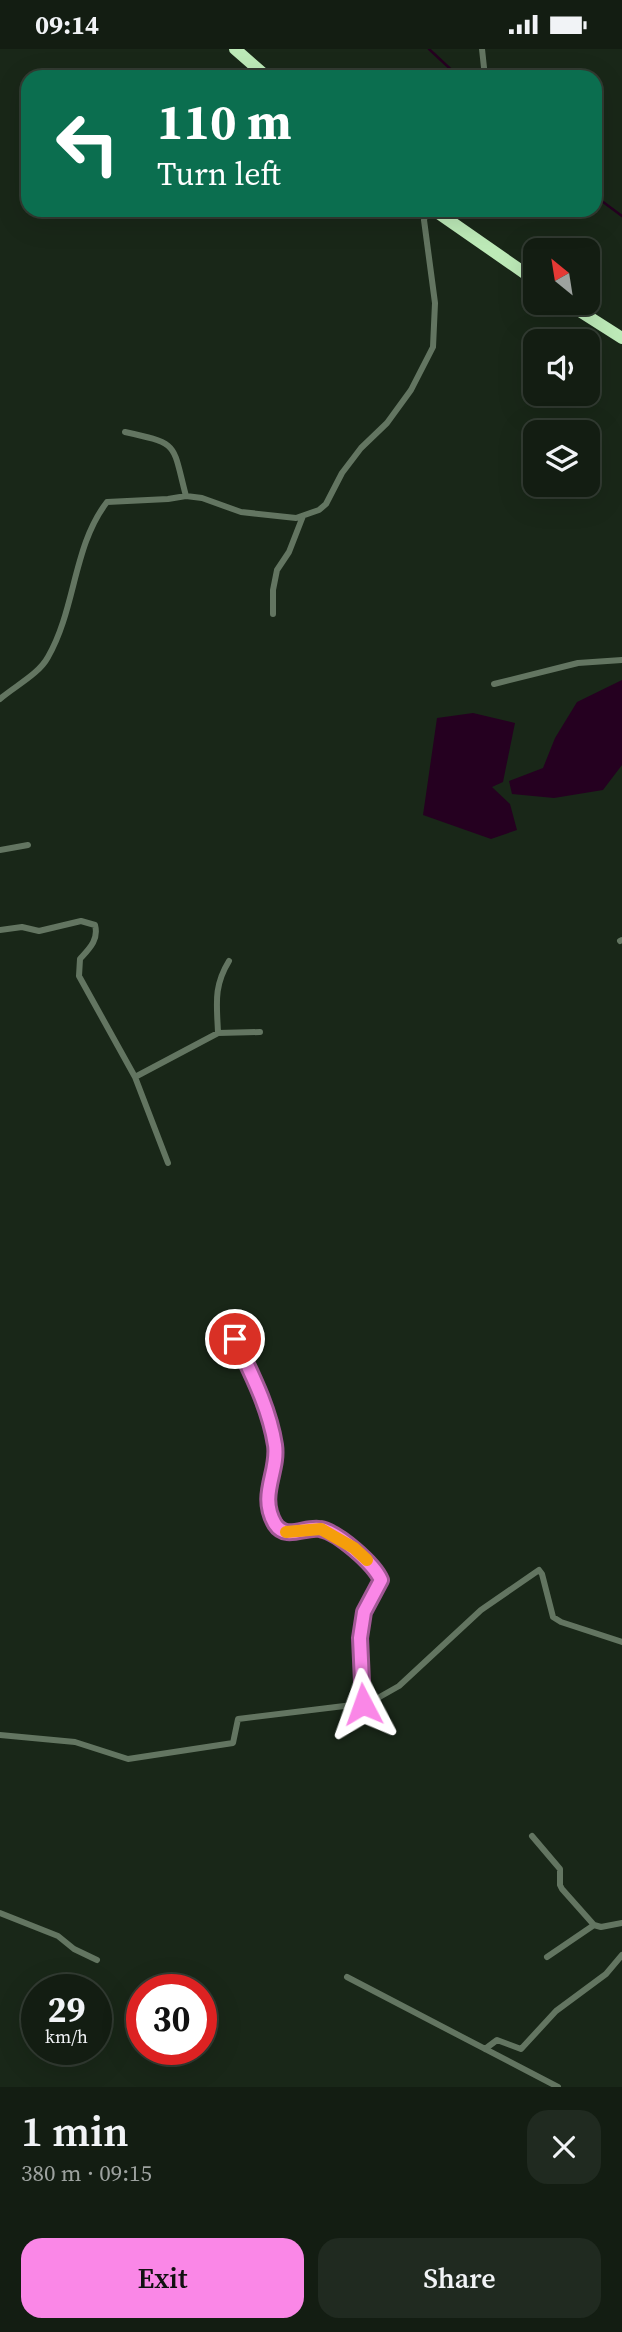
<!DOCTYPE html>
<meta charset="utf-8">
<style>
body{margin:0;font-family:"Source Serif 4",serif;background:#202a20;color:#f1f3f6;height:100vh;display:flex;flex-direction:column;font-size:26px;white-space:nowrap}
*{box-sizing:border-box;margin:0}
p{font-size:23px;color:#9da29f}
.icon{flex:none;width:38px;height:38px;fill:none;stroke:currentColor;stroke-width:2;stroke-linecap:round;stroke-linejoin:round}
.map{position:relative;height:2038px;overflow:hidden}
.drawer{display:flex;flex-direction:column;background:#131d12;flex:1}
.drawer>*{flex:none}
.top-card{position:absolute;left:21px;top:21px;width:581px;height:147px;border-radius:21px;box-shadow:0 7px 28px #0002,0 0 0 2px #323b32;background:#0b6e4f;color:#fff;overflow:hidden}
.needle{width:46px;rotate:330deg}
.tools{position:absolute;left:523px;top:189px;display:grid;gap:14px}
.tools a{display:grid;place-items:center;width:77px;height:77px;border-radius:14px;background:#131d12;box-shadow:0 7px 28px #0002,0 0 0 2px #323b32;font-size:35px}
.speed{position:absolute;left:21px;top:1925px;display:flex;gap:14px;font-size:35px;font-weight:700;text-align:center}
.speed>*{display:grid;place-content:center;width:91px;height:91px;border-radius:50%;background:#131d12;box-shadow:0 7px 28px #0002,0 0 0 2px #323b32;line-height:1}
.speed small{font-size:18px;font-weight:400}
.speed .limit{border:10px solid #d22;background:#fff;color:#111}
.pin{position:absolute;display:grid;place-items:center;width:60px;height:60px;color:#fff;margin:-30px;border:4px solid #fff;border-radius:50%;box-shadow:0 2px 7px #0007}
.me{position:absolute;width:77px;margin:-38px;rotate:356deg;stroke-linejoin:round;filter:drop-shadow(0 0 5px #0008)}
.turn{display:flex;align-items:center;gap:24px;height:147px;padding:0 21px;font-size:32px}
.turn .icon{width:91px;height:91px;stroke-width:2.5}
.turn b{display:block;font-size:49px;line-height:60px}
.round{display:grid;place-items:center;flex:none;width:74px;height:74px;border-radius:21px;background:#202a20}
.head{display:flex;align-items:center;justify-content:space-between;height:119px;padding:0 21px}
h1{font-size:42px;font-weight:600;line-height:52px}
.cta{display:flex;gap:14px;margin-top:auto;padding:14px 21px}
.cta a{flex:1;height:80px;border-radius:21px;background:#fa87e7;color:#111;font-size:28px;font-weight:600;line-height:80px;text-align:center}
.cta a+a{background:#202a20;color:#f1f3f6}
.status{display:flex;justify-content:space-between;align-items:center;height:49px;padding:0 35px;background:#131d12;direction:ltr}
.status svg{height:19px;fill:currentColor}
.map>svg:first-child{display:block}
</style>
<div class="status"><b>09:14</b><svg viewBox="0 0 49 12"><path d="M0 12V9h3v3zM5 12V6h3v6zM10 12V3h3v9zM15 12V0h3v12zM26 1h20v11H26zM47 4h2v5h-2z"/></svg></div>
<div class="map">
<svg width="622" height="2038" viewBox="0 0 622 2038">
<rect width="100%" height="100%" fill="#192718"/>
<!-- water -->
<path fill="#250020" d="M622 631V716L603 741 554 749 512 745 509 732 543 719 555 689 577 653Z
M473 664 515 674 503 733 492 738 510 755 517 781 491 790 423 766 437 669Z"/>
<g fill="none" stroke-linecap="round" stroke-linejoin="round">
<!-- stream -->
<path stroke="#250020" stroke-width="2.5" d="M429 0 459 28
M595 147 622 167"/>
<!-- street -->
<path stroke="#637561" stroke-width="6" d="M482 0 485 28
M588 230 596 221
M125 383C180 395 172 394 186 447
M273 565V541L277 521 289 503 303 467
M494 635 578 614 622 611
M0 650C15 637 39 625 48 608 76 559 73 497 107 453L168 450 186 447 202 449 241 463 296 469 319 461 326 455 342 424 361 399 387 374 411 341 433 298 435 254 424 171 427 161
M0 801 28 796
M0 881 22 878 39 882 81 872 95 876C99 891 89 900 80 910L79 927 135 1028 218 984 260 983
M620 892 622 891
M218 984C217 956 213 938 229 912
M135 1028 168 1114
M235 1290C248 1317 264 1346 272 1376 282 1416 253 1445 280 1481 294 1484 305 1479 318 1480 336 1481 374 1515 381 1531L364 1563 360 1589 363 1655
M0 1686 75 1693 128 1710 233 1694 238 1670 369 1654 399 1637 481 1561 539 1521 542 1525 553 1568 561 1573 622 1593
M532 1787 560 1820V1836L562 1840 594 1876 601 1878 622 1874
M0 1864 58 1887 74 1900 97 1911
M547 1908 594 1876
M347 1928 558 2038
M485 2000 497 1991 521 2000 556 1962 606 1925 622 1906"/>
<!-- highway -->
<path stroke="#bdeab8" stroke-width="12" d="M235 0 267 28
M434 161 536 232
M567 254 622 289"/>
</g>
<g fill="none" stroke-linecap="round" stroke-linejoin="round">
<defs>
<path id="route" d="M235 1290C251 1324 269 1358 275 1396 279 1423 258 1446 275 1475 286 1492 305 1477 320 1480 338 1483 374 1515 381 1531L364 1563 360 1589 363 1655"/>
</defs>
<!-- route casing -->
<use href="#route" stroke="#a25896" stroke-width="18"/>
<!-- route -->
<use href="#route" stroke="#fa87e7" stroke-width="12"/>
<!-- slow -->
<path stroke="#f59e0b" stroke-width="12" d="M286 1483 321 1480 354 1499 367 1511"/>
</g>
</svg>
<div class="tools">
<a><svg class="needle" viewBox="-14 -14 28 28"><path d="M0-13l5 13h-10z" fill="#e53935"/><path d="M0 13l5-13h-10z" fill="#9da29f"/></svg></a>
<a><svg class="icon" aria-label="sound" viewBox="0 0 24 24"><path d="M4 9h4l5-4v14l-5-4H4zM17 9q2 3 0 6"/></svg></a>
<a><svg class="icon" aria-label="layers" viewBox="0 0 24 24"><path d="M12 4l9 5-9 5-9-5zM3 14l9 5 9-5"/></svg></a>
</div>
<div class="speed"><div>29<small>km/h</small></div><div class="limit">30</div></div>
<div class="pin" style="left:235px;top:1290px;background:#d93025"><svg class="icon" aria-label="arrive" viewBox="0 0 24 24"><path d="M6 21V4h12l-3 4 3 4H6"/></svg></div>
<svg class="me" style="left:363px;top:1655px" viewBox="-20 -20 40 40"><path d="M0-17L14 15 0 8-14 15z" fill="#fa87e7" stroke="#fff" stroke-width="4"/></svg>
<div class="top-card">
<div class="turn"><svg class="icon" aria-label="left" viewBox="0 0 24 24"><path d="M17 20v-9H6M10 6l-5 5 5 5"/></svg><div><b>110 m</b>Turn left</div></div>
</div>
</div>
<section class="drawer">
<div class="head"><div><h1>1 min</h1><p>380 m · 09:15</p></div><a class="round"><svg class="icon" aria-label="close" viewBox="0 0 24 24"><path d="M6 6l12 12M18 6L6 18"/></svg></a></div>
<div class="cta"><a>Exit</a><a>Share</a></div>
</section>
